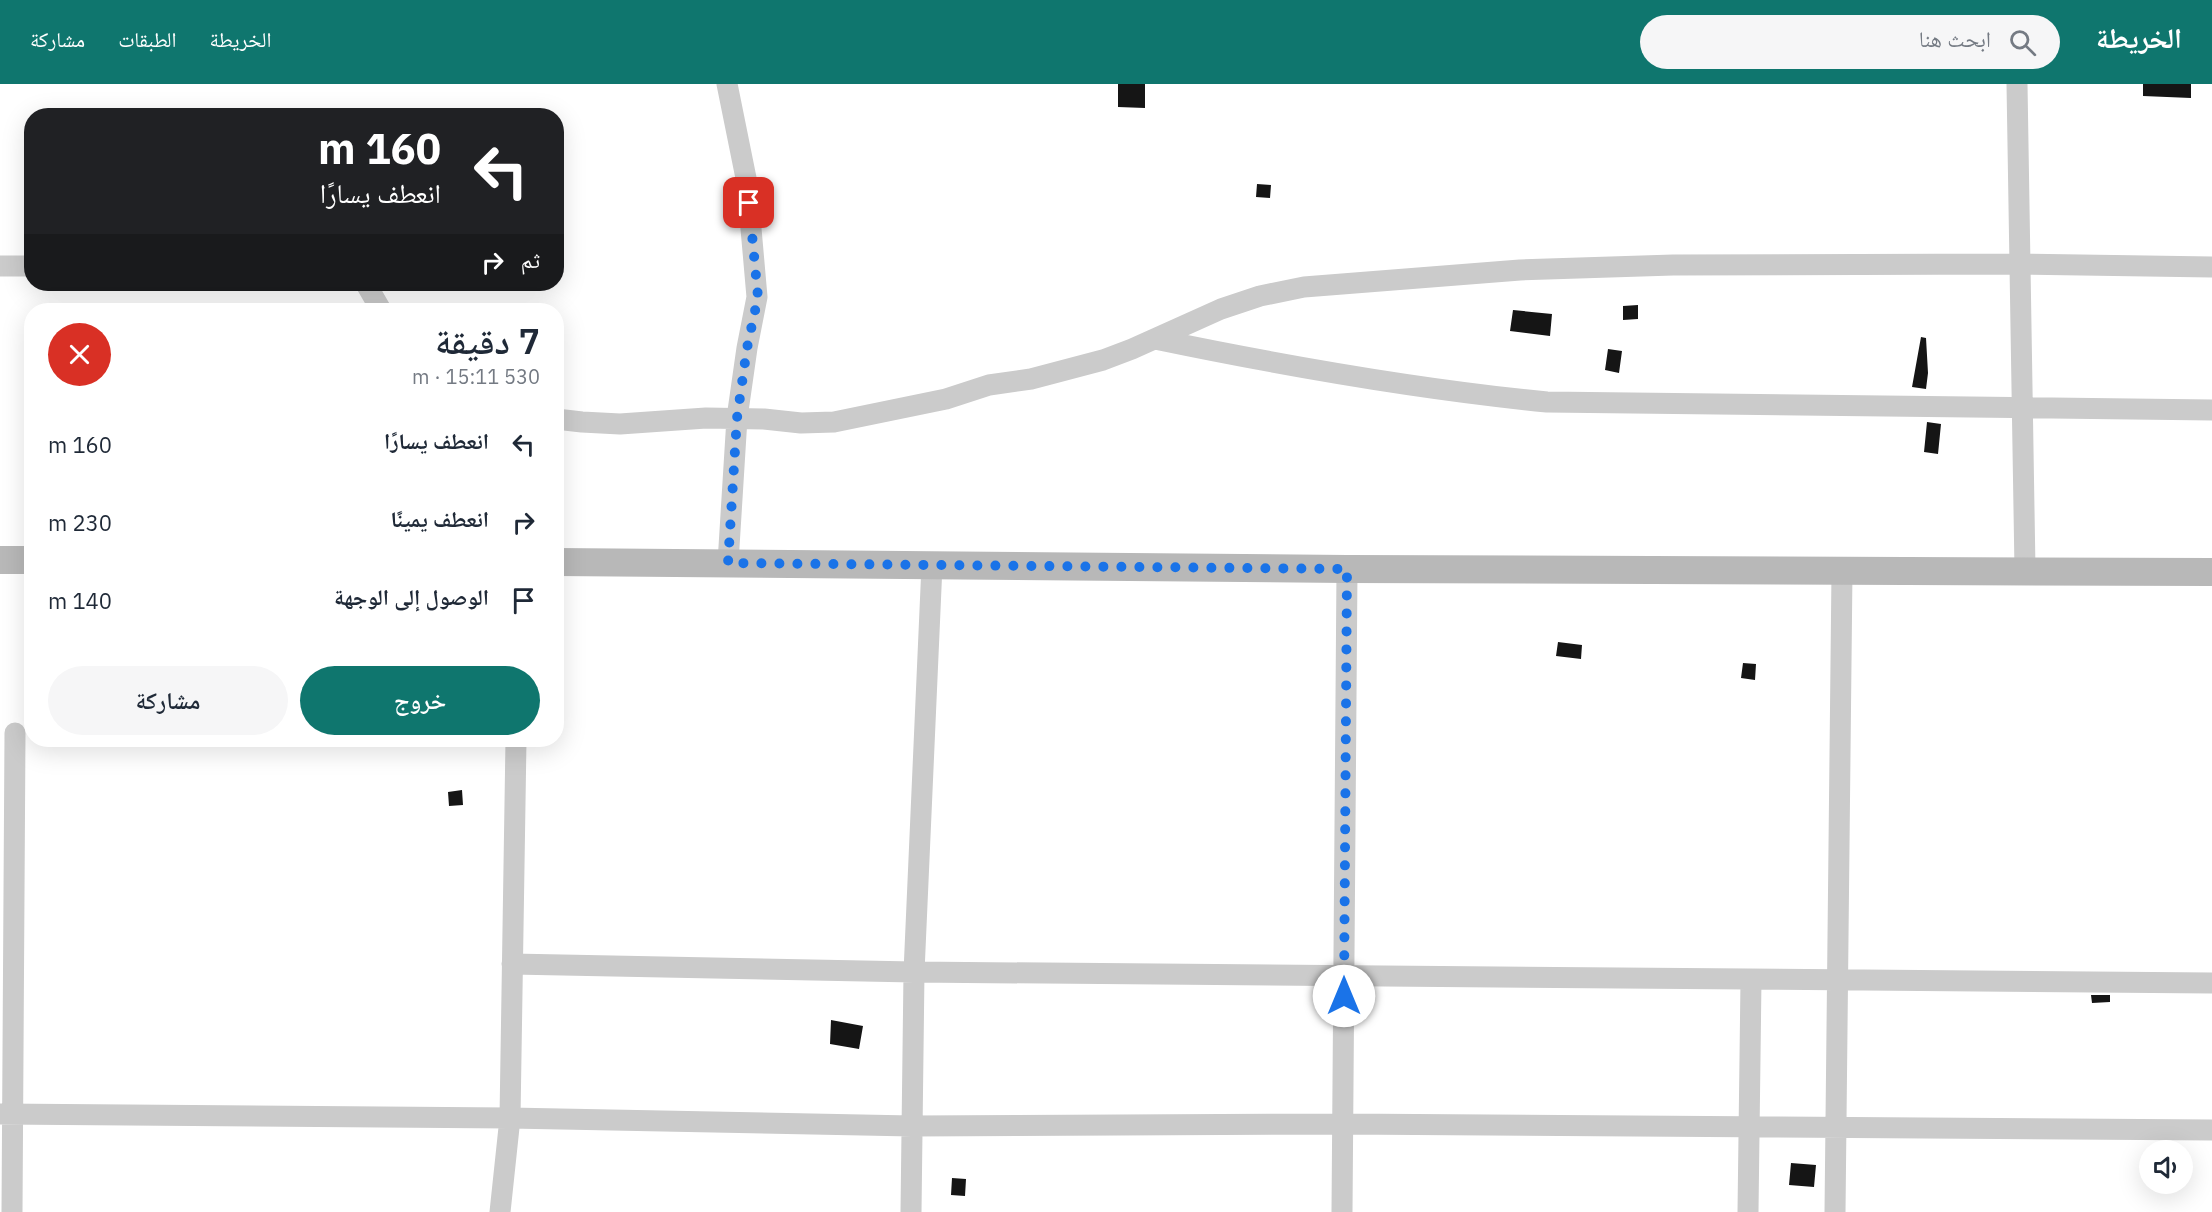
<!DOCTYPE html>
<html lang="ar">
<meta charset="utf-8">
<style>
body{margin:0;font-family:"IBM Plex Sans","Noto Naskh Arabic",sans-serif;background:#f6f6f7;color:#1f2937;direction:rtl;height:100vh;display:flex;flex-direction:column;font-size:22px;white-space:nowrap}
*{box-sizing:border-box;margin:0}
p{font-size:20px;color:#747a83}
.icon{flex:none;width:33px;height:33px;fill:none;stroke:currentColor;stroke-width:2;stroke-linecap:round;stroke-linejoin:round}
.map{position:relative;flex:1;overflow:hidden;direction:ltr}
.side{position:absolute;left:24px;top:219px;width:540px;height:444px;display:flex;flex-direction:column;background:#fff;border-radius:24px;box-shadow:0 6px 24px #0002;direction:rtl}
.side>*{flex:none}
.guide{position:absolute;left:24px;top:24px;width:540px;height:183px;border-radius:24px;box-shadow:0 6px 24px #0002;direction:rtl;background:#202124;color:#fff;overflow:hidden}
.controls{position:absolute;left:2139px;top:1056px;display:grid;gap:12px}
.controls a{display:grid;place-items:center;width:54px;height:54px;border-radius:50%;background:#fff;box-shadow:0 6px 24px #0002;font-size:30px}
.pin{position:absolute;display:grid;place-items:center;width:51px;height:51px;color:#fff;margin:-26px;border-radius:12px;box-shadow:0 3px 9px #0006}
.me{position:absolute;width:66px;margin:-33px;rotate:0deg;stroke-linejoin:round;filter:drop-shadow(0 0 4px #0008)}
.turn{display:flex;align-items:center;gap:21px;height:126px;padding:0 24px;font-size:27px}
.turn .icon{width:78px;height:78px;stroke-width:2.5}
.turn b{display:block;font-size:42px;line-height:51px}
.then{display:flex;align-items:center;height:57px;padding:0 24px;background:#0003;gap:12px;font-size:22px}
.round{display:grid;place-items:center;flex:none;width:63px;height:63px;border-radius:32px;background:#f6f6f7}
.head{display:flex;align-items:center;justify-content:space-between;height:102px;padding:0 24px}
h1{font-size:36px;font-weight:600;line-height:45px}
.button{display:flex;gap:12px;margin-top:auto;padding:12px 24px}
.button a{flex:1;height:69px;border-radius:36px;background:#0f766e;color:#fff;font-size:24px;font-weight:600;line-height:69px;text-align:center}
.button a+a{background:#f6f6f7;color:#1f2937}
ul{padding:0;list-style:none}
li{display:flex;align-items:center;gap:18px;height:78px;padding:0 24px}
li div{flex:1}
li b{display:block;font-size:22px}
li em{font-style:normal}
header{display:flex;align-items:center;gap:36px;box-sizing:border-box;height:84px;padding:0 30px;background:#0f766e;color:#fff}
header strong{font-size:28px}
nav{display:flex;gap:33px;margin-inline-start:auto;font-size:21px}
.search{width:420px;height:54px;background:#f6f6f7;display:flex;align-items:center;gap:15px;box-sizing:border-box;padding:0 21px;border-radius:33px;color:#747a83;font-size:22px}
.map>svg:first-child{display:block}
</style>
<header>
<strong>الخريطة</strong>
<div class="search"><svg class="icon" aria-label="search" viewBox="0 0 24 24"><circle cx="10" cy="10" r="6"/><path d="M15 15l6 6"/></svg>ابحث هنا</div>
<nav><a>الخريطة</a><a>الطبقات</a><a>مشاركة</a></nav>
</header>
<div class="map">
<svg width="2212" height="1128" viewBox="0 0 2212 1128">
<rect width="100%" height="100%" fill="#fff"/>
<!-- building -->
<path fill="#151515" d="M1118 0H1145V24L1118 23Z
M2143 0H2191V14L2143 12Z
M1257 100 1271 101 1270 114 1256 113Z
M1638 221V235L1623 236V222Z
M1513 226 1552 230 1550 252 1510 247Z
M1921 253 1926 254 1928 289 1926 305 1912 303Z
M1608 265 1622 267 1619 289 1605 286Z
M1927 338 1941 340 1938 370 1924 368Z
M1558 558 1582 561 1581 575 1556 572Z
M1743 579 1756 580 1755 596 1741 594Z
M462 706 463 721 449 722 448 708Z
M2091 911H2110V918L2092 919Z
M831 936 863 942 859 965 830 960Z
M1791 1079 1816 1081 1814 1103 1789 1101Z
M952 1094 966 1095 965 1112 951 1111Z"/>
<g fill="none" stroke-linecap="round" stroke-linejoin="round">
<!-- street -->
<path stroke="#cbcbcb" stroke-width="21" d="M727 0 747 99 757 213 747 264 737 334 728 479
M2017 0 2025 486
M0 182H32
M366 200 381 226
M1155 255C1285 282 1415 305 1547 318L2212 326
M556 335 582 338 620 340 706 334 764 335 801 339 834 338 946 315 989 301 1031 295 1103 276 1132 265 1221 225 1260 212 1304 203 1520 186 1673 181 2018 180 2212 183
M512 880 914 888 2212 899
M0 1030 510 1034 912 1042 1342 1040 2212 1046
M12 1128 15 649
M500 1128 510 1034 516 656
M911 1128 914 888 932 481
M1342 1128 1347 485
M1748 1128 1751 896
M1835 1128 1842 487"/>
<!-- secondary -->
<path stroke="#b8b8b8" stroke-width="28" d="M0 476H32
M556 478 1347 485 2212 488"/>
</g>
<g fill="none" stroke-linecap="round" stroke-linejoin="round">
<!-- route -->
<path stroke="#1a73e8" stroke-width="10" stroke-dasharray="0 18" d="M749 119 758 213 747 264 737 334 728 479 1347 485 1344 912"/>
</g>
</svg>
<div class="controls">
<a><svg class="icon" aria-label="sound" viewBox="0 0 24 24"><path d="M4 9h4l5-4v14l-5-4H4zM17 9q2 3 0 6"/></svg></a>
</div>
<div class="pin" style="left:749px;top:119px;background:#d93025"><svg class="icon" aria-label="arrive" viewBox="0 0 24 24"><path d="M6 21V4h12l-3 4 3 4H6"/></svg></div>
<svg class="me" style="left:1344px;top:912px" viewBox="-20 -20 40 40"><circle r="19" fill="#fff"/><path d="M0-13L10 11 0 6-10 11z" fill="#1a73e8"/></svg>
<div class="guide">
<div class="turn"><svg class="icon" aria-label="left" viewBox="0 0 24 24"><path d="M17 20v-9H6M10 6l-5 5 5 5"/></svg><div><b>160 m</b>انعطف يسارًا</div></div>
<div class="then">ثم<svg class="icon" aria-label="right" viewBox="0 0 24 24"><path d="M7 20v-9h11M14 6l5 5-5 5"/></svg></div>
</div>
<section class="side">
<div class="head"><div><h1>7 دقيقة</h1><p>530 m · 15:11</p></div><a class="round" style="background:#d93025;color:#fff"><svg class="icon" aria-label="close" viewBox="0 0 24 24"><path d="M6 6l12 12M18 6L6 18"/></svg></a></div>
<ul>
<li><svg class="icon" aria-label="left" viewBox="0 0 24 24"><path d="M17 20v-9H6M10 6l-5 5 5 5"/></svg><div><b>انعطف يسارًا</b></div><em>160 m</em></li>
<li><svg class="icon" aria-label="right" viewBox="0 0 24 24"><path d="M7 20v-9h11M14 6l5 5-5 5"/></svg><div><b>انعطف يمينًا</b></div><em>230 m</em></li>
<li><svg class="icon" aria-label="arrive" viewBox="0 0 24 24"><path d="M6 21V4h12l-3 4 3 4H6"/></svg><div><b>الوصول إلى الوجهة</b></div><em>140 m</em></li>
</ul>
<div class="button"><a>خروج</a><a>مشاركة</a></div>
</section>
</div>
